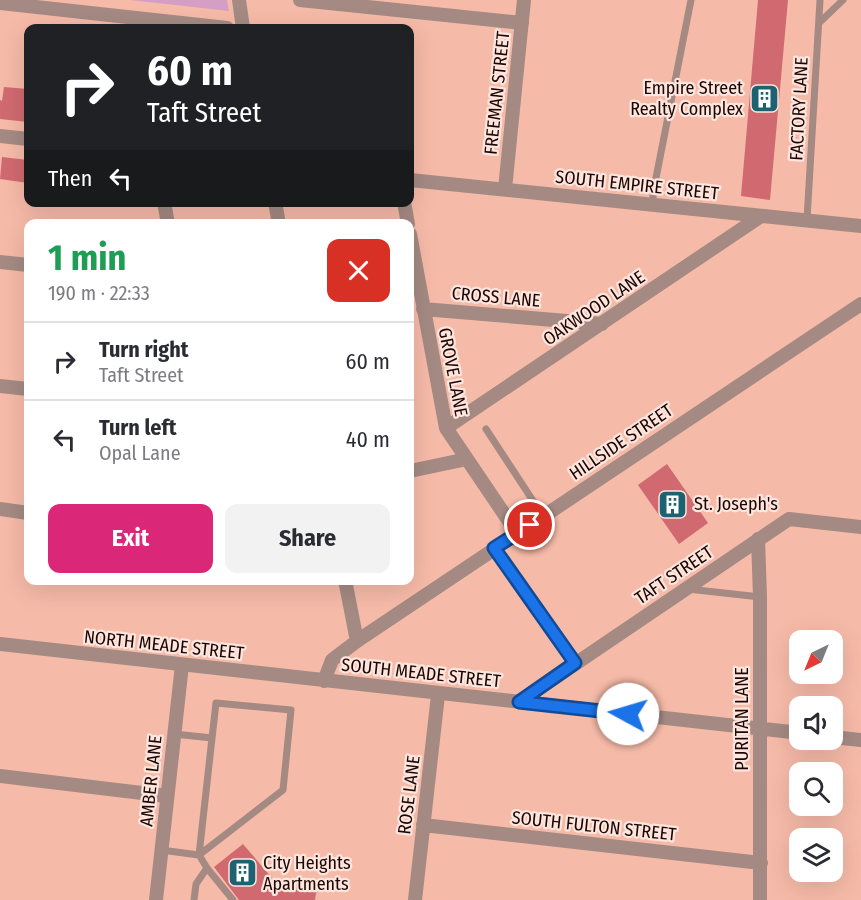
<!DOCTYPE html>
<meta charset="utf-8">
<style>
body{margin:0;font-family:"Fira Sans Condensed",sans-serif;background:#f2f2f3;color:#2b2b33;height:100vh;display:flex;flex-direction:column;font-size:22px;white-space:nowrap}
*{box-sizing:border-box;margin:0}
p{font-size:20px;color:#7c7c81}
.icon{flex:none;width:33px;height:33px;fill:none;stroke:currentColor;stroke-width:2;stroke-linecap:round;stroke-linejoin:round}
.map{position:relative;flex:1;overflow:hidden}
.sheet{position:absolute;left:24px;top:219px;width:390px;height:366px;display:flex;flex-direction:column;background:#fff;border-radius:12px;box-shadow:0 6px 24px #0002}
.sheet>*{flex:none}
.banner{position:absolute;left:24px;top:24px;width:390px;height:183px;border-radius:12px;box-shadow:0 6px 24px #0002;background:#202124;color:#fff;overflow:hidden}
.needle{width:39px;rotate:223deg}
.controls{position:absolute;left:789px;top:630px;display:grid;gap:12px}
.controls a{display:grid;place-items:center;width:54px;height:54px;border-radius:12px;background:#fff;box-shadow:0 6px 24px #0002;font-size:30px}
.pin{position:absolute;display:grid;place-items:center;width:51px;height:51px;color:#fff;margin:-26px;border:3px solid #fff;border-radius:50%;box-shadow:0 2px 6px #0007}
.me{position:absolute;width:66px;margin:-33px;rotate:276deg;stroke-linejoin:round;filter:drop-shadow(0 0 4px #0008)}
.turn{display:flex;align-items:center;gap:21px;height:126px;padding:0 24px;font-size:27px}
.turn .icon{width:78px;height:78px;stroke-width:2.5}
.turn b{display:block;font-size:42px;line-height:51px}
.then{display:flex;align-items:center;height:57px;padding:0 24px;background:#0003;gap:12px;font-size:22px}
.round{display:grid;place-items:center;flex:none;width:63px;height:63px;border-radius:12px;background:#f2f2f3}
.overview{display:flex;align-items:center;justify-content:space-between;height:102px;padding:0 24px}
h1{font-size:36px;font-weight:700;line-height:45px;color:#1e9e55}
.button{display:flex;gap:12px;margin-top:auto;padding:12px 24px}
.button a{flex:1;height:69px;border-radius:12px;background:#db2777;color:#fff;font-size:24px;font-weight:700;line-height:69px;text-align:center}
.button a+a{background:#f2f2f3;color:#2b2b33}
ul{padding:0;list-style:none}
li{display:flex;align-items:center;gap:18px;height:78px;padding:0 24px;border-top:2px solid #e1e1e2}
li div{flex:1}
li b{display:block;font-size:22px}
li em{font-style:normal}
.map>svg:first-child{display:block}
</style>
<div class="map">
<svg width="861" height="900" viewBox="0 0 861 900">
<rect width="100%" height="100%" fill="#f6baa8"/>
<!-- green -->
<path fill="#d59fc5" d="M130 0H227L229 11Z"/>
<!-- building -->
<path fill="#d06a70" d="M758 0H788L770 200 741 196Z
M4 87 28 89V122L0 119V100L2 101Z
M2 157 28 160V183L0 179Z
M667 464 708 523 679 544 638 485Z
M243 844 272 878 317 887 315 900H239L214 867Z"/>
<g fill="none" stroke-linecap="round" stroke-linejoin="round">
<!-- service -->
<path stroke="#a48a82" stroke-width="7" d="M819 23 843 0
M652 205 654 188 691 0
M807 219 820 0
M486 429 543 516
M688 589 760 597
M212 738 199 855 207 868 233 900
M161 850 199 855 283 790 291 710 216 703 212 738 174 734
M194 900 196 884 207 868"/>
<!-- minor -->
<path stroke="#a48a82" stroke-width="14" d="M239 0 243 28
M300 0 522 23
M0 3 227 28
M0 136 28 139
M410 180 861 226
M505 189 524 0
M164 202 168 224
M275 202 279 224
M404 202 408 224
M410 234 446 428 517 533
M0 262 28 265
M423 309 602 324
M0 386 28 389
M446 428 761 216
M410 471 467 459
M0 509 28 513
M758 539 760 597V900
M494 548 575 663
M345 580 357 641
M0 644C266 675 533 704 800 733
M324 681 332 660 357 641 861 304
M519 702 789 519 861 527
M832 737 861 740
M0 776 167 796
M423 825 761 863
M156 900 182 665
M415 900 438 695"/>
</g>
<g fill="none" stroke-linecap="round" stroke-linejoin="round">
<defs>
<path id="route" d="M530 525 494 548 575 663 519 702 628 714"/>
</defs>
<!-- route casing -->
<use href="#route" stroke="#114b97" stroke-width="15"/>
<!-- route -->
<use href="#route" stroke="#1a73e8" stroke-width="10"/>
</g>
<!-- icons -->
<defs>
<symbol id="building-square" viewBox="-11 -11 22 22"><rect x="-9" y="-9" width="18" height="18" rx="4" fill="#1c6273" stroke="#fee5dd"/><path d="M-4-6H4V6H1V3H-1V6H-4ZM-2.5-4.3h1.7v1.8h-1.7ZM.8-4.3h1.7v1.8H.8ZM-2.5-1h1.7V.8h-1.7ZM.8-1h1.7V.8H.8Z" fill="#fff"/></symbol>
</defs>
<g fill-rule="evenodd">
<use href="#building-square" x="748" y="82" width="33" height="33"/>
<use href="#building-square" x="656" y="488" width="33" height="33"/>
<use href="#building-square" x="226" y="856" width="33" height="33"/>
</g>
<g text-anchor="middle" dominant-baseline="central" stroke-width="4.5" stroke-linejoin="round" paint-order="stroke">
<!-- poi labels -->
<g font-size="18" fill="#1a0703" stroke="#fee5dd" text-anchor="start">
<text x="743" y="88" text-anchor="end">Empire Street<tspan x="743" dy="21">Realty Complex</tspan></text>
<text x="694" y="504">St. Joseph's</text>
<text x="263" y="863">City Heights<tspan x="263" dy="21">Apartments</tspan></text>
</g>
<!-- street labels -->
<g font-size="18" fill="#1a0703" stroke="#fee5dd">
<text transform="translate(497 93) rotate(-84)">FREEMAN STREET</text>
<text transform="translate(799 109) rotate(-87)">FACTORY LANE</text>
<text transform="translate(637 185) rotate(6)">SOUTH EMPIRE STREET</text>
<text transform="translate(496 297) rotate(5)">CROSS LANE</text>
<text transform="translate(594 308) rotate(-34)">OAKWOOD LANE</text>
<text transform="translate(453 372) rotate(79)">GROVE LANE</text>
<text transform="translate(621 442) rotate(-34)">HILLSIDE STREET</text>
<text transform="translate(674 575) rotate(-34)">TAFT STREET</text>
<text transform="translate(164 645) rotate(6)">NORTH MEADE STREET</text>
<text transform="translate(421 673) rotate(6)">SOUTH MEADE STREET</text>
<text transform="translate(742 719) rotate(-90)">PURITAN LANE</text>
<text transform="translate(151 781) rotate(-84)">AMBER LANE</text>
<text transform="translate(409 795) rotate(-83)">ROSE LANE</text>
<text transform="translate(594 826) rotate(6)">SOUTH FULTON STREET</text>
</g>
</g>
</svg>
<div class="controls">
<a><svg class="needle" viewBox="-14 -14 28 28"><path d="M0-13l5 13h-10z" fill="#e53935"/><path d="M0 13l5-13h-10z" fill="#7c7c81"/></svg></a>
<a><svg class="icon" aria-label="sound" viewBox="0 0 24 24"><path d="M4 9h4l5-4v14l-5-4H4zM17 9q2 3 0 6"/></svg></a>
<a><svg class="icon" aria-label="search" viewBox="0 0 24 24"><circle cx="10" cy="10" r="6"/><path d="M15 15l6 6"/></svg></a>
<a><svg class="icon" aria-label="layers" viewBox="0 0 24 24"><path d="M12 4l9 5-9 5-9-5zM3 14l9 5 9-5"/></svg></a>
</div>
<div class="pin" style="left:530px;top:525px;background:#d93025"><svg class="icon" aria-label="arrive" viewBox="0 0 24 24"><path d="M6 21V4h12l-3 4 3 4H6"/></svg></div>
<svg class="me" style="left:628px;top:714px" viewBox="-20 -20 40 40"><circle r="19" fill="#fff"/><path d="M0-13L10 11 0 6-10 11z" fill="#1a73e8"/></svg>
<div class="banner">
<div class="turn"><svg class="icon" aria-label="right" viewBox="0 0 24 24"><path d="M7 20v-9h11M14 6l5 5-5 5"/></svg><div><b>60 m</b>Taft Street</div></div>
<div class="then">Then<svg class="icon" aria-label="left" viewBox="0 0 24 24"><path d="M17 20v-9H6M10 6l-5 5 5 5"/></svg></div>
</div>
<section class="sheet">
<div class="overview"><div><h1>1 min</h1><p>190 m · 22:33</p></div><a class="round" style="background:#d93025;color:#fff"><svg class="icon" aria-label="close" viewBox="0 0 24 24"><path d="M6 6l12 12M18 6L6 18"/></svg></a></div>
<ul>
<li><svg class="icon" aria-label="right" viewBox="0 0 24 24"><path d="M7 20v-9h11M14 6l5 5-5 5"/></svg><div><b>Turn right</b><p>Taft Street</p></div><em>60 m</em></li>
<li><svg class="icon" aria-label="left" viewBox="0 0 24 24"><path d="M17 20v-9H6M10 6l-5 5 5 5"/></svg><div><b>Turn left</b><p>Opal Lane</p></div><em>40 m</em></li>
</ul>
<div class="button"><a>Exit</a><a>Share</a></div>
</section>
</div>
